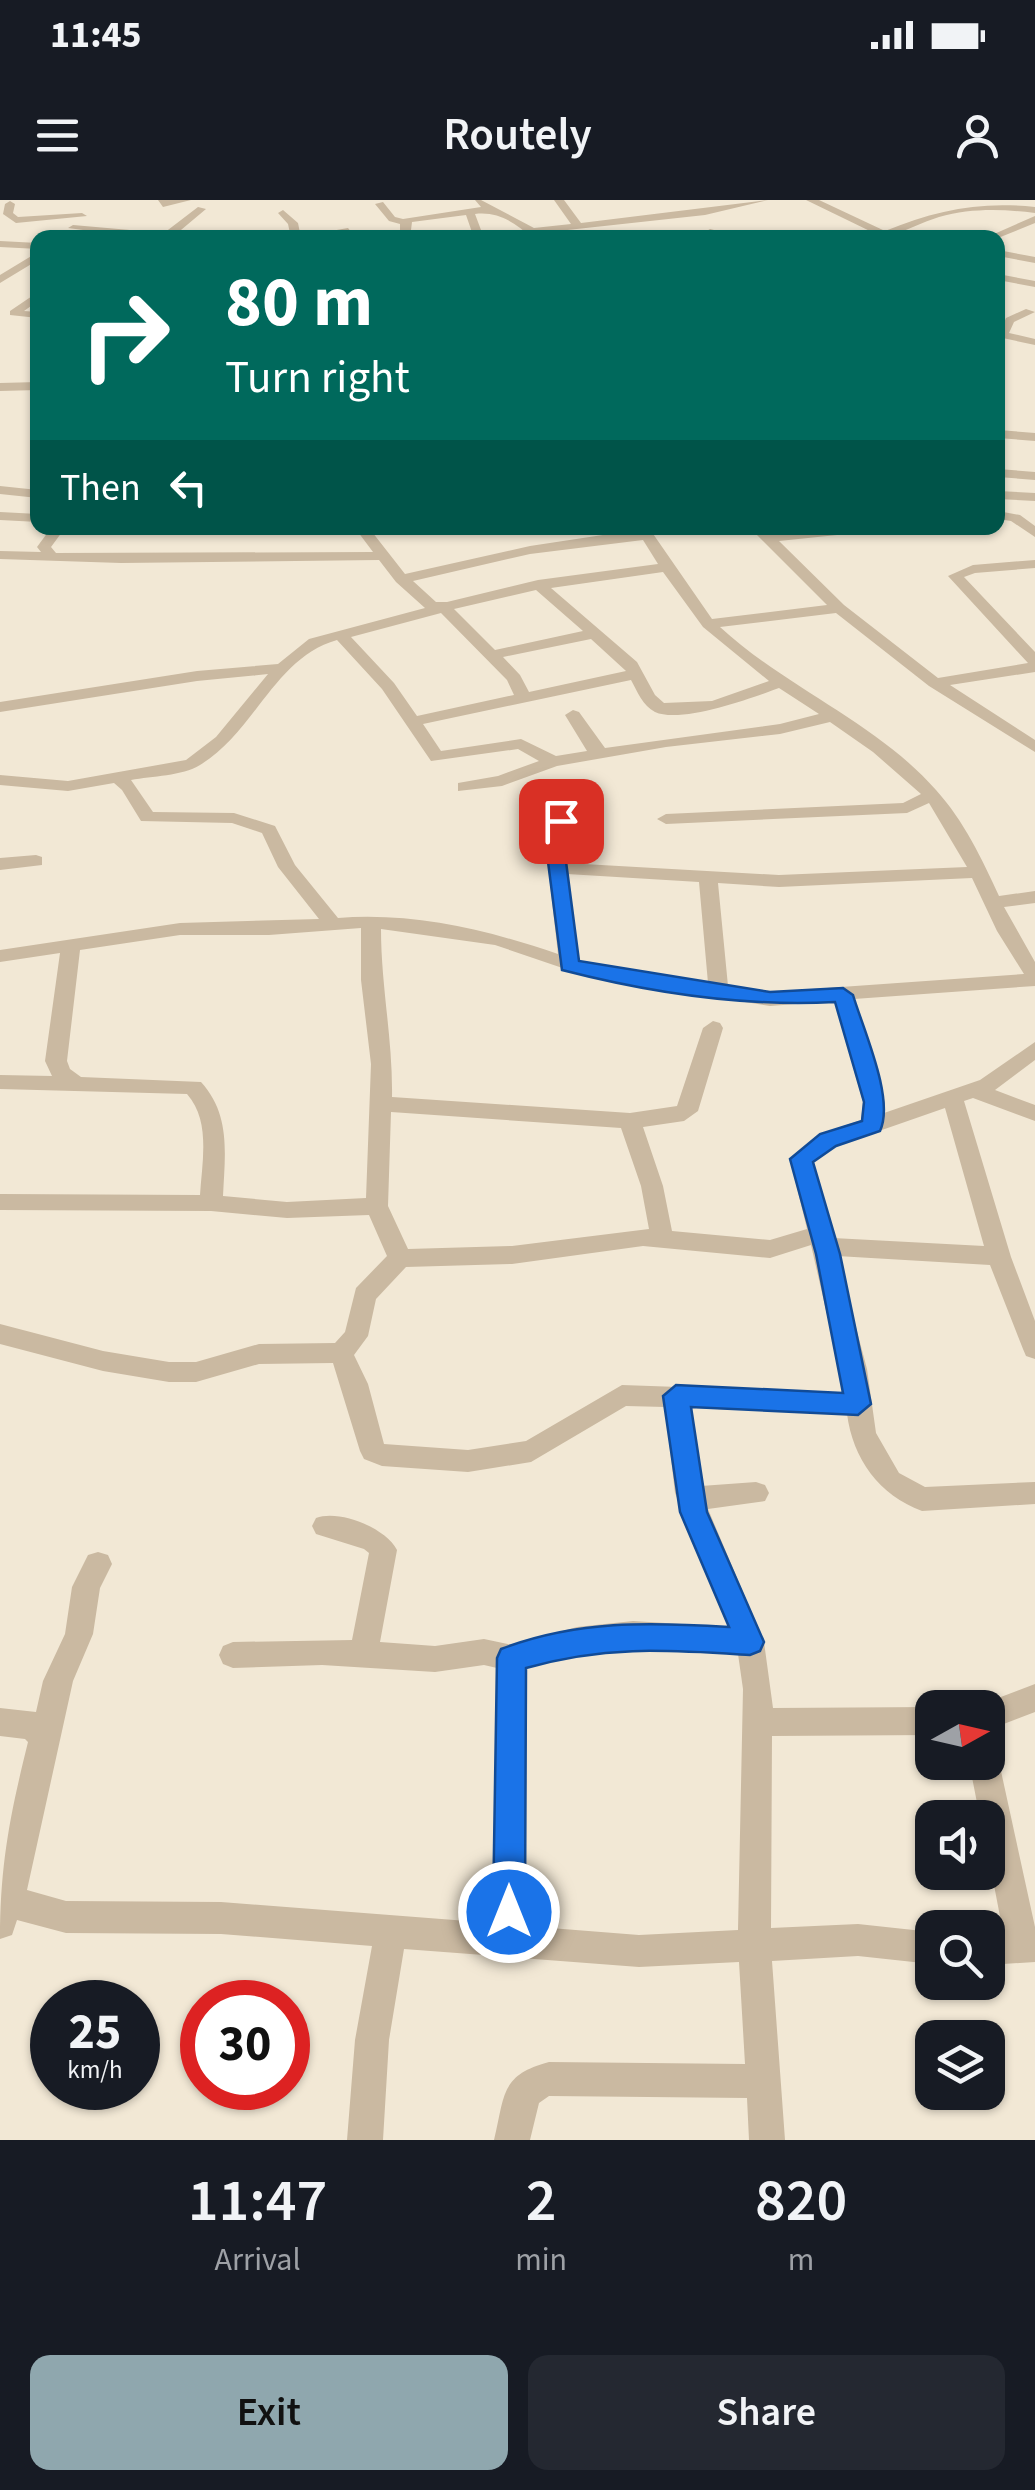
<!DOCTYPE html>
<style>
body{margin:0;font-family:"Source Sans 3",sans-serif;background:#242831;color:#f1f3f6;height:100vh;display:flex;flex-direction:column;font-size:38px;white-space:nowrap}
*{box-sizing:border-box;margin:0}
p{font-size:32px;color:#9ea1a6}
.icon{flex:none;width:55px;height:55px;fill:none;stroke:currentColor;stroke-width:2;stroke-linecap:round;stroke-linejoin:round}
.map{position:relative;height:1940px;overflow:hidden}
.drawer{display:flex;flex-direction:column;background:#171b24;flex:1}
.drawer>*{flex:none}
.guide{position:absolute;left:30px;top:30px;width:975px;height:305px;border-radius:20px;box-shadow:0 2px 8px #0004;background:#00695c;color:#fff;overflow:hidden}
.needle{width:65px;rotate:82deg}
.buttons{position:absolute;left:915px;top:1490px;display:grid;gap:20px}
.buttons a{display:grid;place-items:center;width:90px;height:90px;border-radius:20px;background:#171b24;box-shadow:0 2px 8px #0004;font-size:50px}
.speed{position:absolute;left:30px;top:1780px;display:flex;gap:20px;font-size:50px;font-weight:700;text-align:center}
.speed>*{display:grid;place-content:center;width:130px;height:130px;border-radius:50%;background:#171b24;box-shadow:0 2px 8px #0004;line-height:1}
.speed small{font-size:25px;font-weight:400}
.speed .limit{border:15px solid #d22;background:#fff;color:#111}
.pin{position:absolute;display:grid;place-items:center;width:85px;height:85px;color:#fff;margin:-42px;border-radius:20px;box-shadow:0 5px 15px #0006}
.me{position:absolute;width:110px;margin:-55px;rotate:0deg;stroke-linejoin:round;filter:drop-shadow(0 0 8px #0008)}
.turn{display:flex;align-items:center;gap:35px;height:210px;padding:0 30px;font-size:45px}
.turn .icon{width:130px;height:130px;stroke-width:2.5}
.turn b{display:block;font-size:70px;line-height:85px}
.then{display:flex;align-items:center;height:95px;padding:0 30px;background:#0003;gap:20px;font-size:38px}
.eta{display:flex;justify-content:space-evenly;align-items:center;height:170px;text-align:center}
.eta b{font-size:60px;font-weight:600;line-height:70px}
.action{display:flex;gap:20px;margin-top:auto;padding:20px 30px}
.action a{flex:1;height:115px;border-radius:20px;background:#8fa7ae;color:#111;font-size:40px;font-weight:600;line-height:115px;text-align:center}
.action a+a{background:#242831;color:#f1f3f6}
.status{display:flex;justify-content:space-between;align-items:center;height:70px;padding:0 50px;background:#171b24;direction:ltr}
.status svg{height:28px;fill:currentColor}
header{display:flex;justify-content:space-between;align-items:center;height:130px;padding:0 30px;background:#171b24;font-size:45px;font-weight:600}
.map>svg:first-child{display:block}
</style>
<div class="status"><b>11:45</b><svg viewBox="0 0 49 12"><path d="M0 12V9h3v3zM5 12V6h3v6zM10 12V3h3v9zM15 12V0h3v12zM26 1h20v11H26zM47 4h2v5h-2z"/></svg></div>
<header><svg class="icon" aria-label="menu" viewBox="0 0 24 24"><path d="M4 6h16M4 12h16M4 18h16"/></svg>Routely<svg class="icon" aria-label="person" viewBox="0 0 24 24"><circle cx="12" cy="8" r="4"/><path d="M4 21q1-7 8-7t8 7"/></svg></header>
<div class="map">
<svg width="1035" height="1940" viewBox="0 0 1035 1940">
<rect width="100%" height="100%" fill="#f2e8d5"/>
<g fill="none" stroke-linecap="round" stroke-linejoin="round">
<!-- minor -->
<path fill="#cab9a1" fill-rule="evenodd" d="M158 0H191L163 7Z
M475 0H481L534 28 571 24 554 0H564L581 23 768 0 705 15 540 33 544 38H532C516 23 498 11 475 14L484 38H474L466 15 412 22 410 38H400V24L389 21 375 4 383 2 395 17 403 19 481 7Z
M806 0H819L885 31C936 10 980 1 1035 7V13C1002 9 971 8 939 17 916 24 895 38 870 38L876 34Z
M10 1 15 4 13 13 18 17 82 13 87 16 16 23 3 14 5 4Z
M198 7 206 9 175 35 185 38H143L68 28 73 25 164 33Z
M283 10 298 23 301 38H291L288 24 278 13Z
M1035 16V23L998 38H985Z
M348 28 352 33 329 38 331 31Z
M710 29 714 30 718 38H708L705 32Z
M0 41 38 43V49L0 47Z
M998 50 1035 57V63L998 56Z
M38 52V60L0 83V75Z
M998 74 1035 81V87L998 80Z
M38 92V101L24 111 38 112V118L10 115V111Z
M1026 109 1035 112 1014 122 1009 133 1035 139V145L998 137 1006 118Z
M38 182V190L0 191V183Z
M998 230 1035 233V241L998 238Z
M998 269 1035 272V280L998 277Z
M0 286 38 290V298L0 294Z
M998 291 1035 293V301L998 299Z
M998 311 1020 315 1035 326V337L1011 321 998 319Z
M0 312 38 314V322L0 320Z
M51 328H65L51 347 56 353 373 352 355 328H369L405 374 530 346 649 328 712 419 827 405 750 328H764L771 334 873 328 866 332 779 341 844 405 938 478 1028 463 948 376 973 365 1035 360V368L975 373 964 377 1035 452V472L950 485 1035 540V552L929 486 836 413 720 427C786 488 876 522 936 590 964 621 982 659 999 696L1035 691V703L1004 707 1035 762V786L854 799 885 902 884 913 980 880 1035 842V860L995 890 1035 905V921L973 898 964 901 1011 1057 1035 1121V1159L1026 1156 1023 1149 990 1065 837 1056 867 1169 876 1233 899 1273 925 1287 1035 1282V1304L922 1311C879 1295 853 1259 847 1214L690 1208 701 1286 756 1282 765 1285 769 1293 765 1301 708 1309 764 1442 773 1508 932 1507 934 1508 932 1535 772 1536 771 1728 858 1724 932 1732V1764L858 1756 772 1761 785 1940H749L747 1898 549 1896 539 1903 530 1940H494C505 1895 500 1875 549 1862L745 1864 739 1762 639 1767 404 1749 389 1840 383 1940H347L355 1840 372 1746 221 1734 66 1733 17 1720 12 1735 0 1739C0 1664 10 1615 28 1542L25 1539 0 1536V1508L36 1512 43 1481 65 1434 72 1387 88 1355 98 1352 108 1355 112 1364 100 1388 93 1434 73 1481 27 1690 66 1701 221 1702 493 1723 497 1468 484 1465 435 1472 322 1465 233 1468 223 1464 219 1455 223 1446 233 1442 352 1440 369 1353 364 1349 316 1334 312 1326 316 1318C339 1309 386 1328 397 1350L380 1442 435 1446 484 1439 512 1445 577 1427 633 1421 730 1427 675 1293 665 1207 626 1206 531 1262 468 1272 382 1266 364 1259 360 1251 333 1163 259 1164 196 1182H169L103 1171 0 1144V1124L103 1151 169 1162H196L259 1144 335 1143 345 1132 356 1088 387 1056 369 1015 287 1018 211 1011 0 1010V994L200 995C202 962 211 921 187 894L0 889V875L52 876 45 861 60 753 0 762V750L180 723 319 719 278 667 262 633 232 623 141 621 122 590 114 583 68 591 0 585V575L68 581 186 560 216 537 268 474 197 481 0 512V502L197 471 278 464 309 439 425 408 396 382 379 360 121 363 0 359V351L41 352 37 347ZM643 340 658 364 538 380 447 402H436L413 381 530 354ZM663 372 703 427 769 481 712 501 664 503 655 495 637 462 551 388ZM536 390 583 431 495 450 454 409ZM441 413 507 480 514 495 417 516 394 483 351 437ZM591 439 626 471 529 492 520 475 503 457ZM337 440 382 489 431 561 518 549 539 561 498 576 458 583V591L502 586 557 566 666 547 780 534 830 522 873 552 921 594 903 603 666 614 657 619 666 624 907 613 929 603 967 667 779 675 566 663 562 631 570 621 561 616 555 617 544 631 558 754C488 730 413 712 338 718L295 665 275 626 234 613 153 612 131 580C152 576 182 576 200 565 254 533 275 457 337 440ZM631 480C637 491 643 506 655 512 681 524 752 498 779 488L819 514 780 524 605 548 579 512 573 510 565 515 587 551 556 556 521 539 441 551 423 524ZM567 674 699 682 708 783 578 761ZM972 678 997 731 1024 774 770 792 728 786 718 683 779 687ZM361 728V780L371 864 366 998 287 1002 223 996C225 954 231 915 201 882L81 877 70 869 67 861 80 750 180 735H269ZM381 729 495 745 586 776 719 798 770 806 835 801 863 902 861 920 820 934 790 959 807 1029 770 1040 672 1031 663 986 643 927 684 921 698 911 723 828 720 823 713 821 703 828 677 906 630 913 392 897C393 841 381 786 381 729ZM945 908 984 1046 833 1038 813 962 836 946ZM391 912 621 928 641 986 649 1029 512 1046 408 1049 388 1006ZM811 1045 845 1193 622 1185 526 1241 468 1250 384 1244 368 1184 354 1155 368 1136 376 1099 406 1067 512 1064 643 1046 770 1058ZM633 1447 738 1454 743 1489 738 1730 639 1735 525 1726 526 1467 577 1453Z
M36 655 42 657V665L0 670V658Z
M1035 1484V1512L988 1530V1508L977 1506Z
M988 1549 995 1552 999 1562 1035 1727V1762L988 1765V1733L1003 1732 988 1654V1618H980L969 1562H988Z"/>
</g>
<!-- route -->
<path fill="#1a73e8" stroke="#114b97" stroke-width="2.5" d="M561 616 570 621 562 631 579 761 770 792 843 788 853 795C863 829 895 899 880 931L836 946 813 962 840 1054 871 1204 858 1215 691 1207 707 1312 764 1442 760 1451 750 1455C668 1450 606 1445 526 1468L525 1712 521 1723 509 1728 497 1723 493 1712 497 1458 501 1449C577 1420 649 1422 729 1427L680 1312 663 1196 676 1185 843 1193 816 1054 790 959 820 934 862 921 864 902 835 802C744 807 651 793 562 770L544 631Z"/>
</svg>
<div class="buttons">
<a><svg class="needle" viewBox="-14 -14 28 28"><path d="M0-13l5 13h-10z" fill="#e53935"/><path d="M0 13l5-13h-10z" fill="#9ea1a6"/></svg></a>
<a><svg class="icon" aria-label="sound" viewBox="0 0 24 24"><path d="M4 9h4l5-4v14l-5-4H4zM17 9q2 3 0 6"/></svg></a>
<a><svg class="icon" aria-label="search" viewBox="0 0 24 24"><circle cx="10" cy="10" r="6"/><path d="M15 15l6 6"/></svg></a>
<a><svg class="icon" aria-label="layers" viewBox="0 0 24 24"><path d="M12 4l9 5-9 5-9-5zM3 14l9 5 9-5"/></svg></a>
</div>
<div class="speed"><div>25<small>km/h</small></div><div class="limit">30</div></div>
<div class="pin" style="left:561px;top:621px;background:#d93025"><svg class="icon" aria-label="arrive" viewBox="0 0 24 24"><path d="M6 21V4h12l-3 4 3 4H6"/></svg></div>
<svg class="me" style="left:509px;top:1712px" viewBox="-20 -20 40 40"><circle r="17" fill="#1a73e8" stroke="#fff" stroke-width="3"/><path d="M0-11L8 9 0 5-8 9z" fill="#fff"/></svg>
<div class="guide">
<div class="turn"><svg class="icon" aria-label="right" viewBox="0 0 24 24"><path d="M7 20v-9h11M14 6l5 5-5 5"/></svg><div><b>80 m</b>Turn right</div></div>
<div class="then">Then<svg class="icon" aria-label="left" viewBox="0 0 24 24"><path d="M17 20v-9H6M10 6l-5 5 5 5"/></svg></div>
</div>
</div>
<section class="drawer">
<div class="eta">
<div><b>11:47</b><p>Arrival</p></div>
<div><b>2</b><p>min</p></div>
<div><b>820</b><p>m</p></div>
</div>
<div class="action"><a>Exit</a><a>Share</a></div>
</section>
